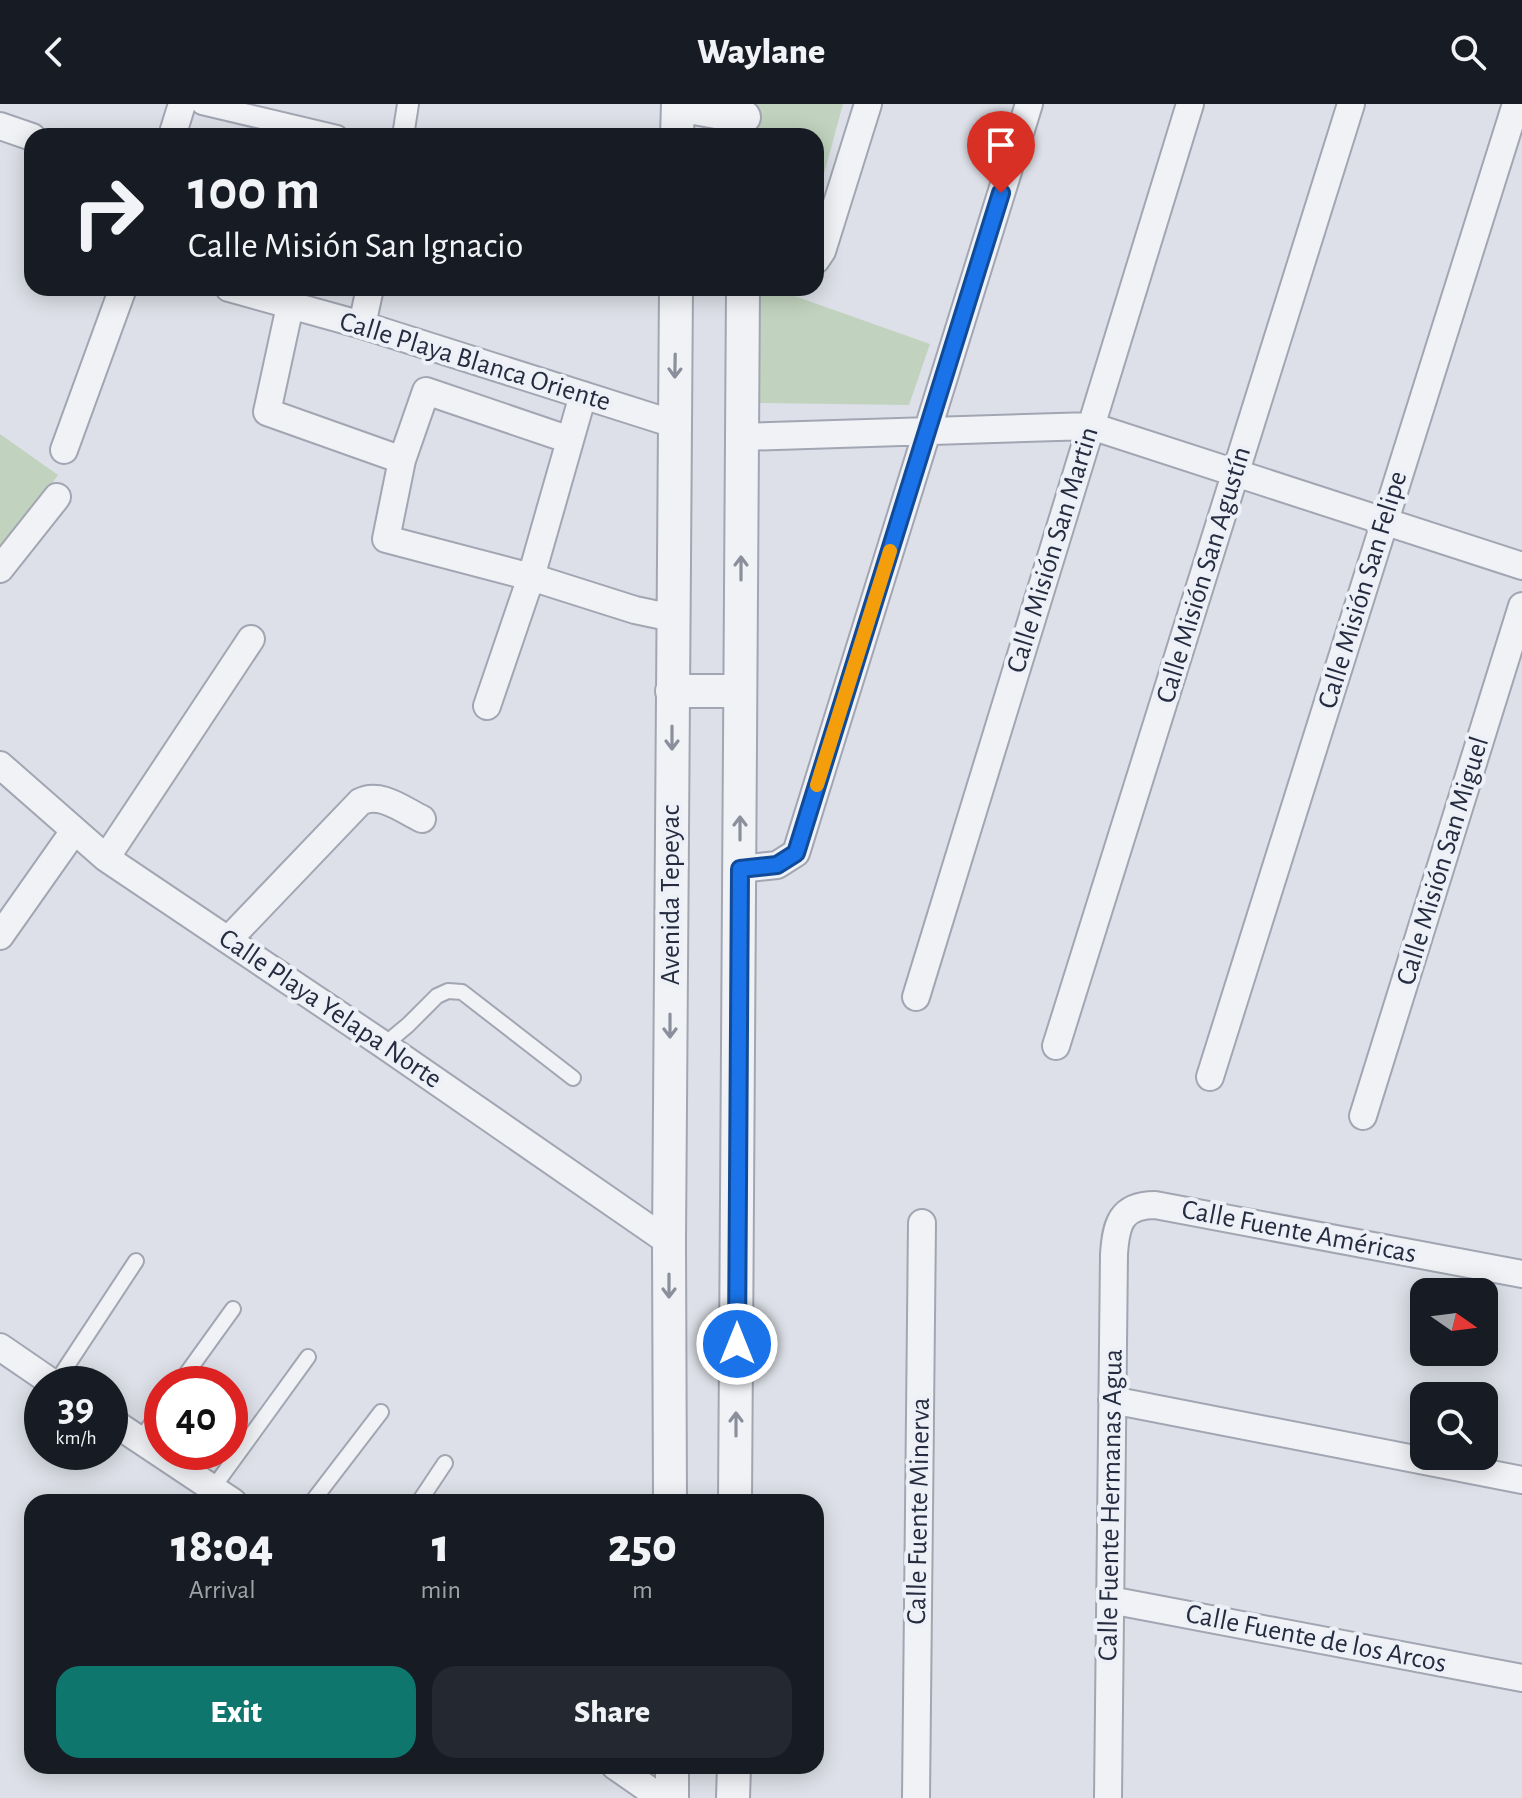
<!DOCTYPE html>
<meta charset="utf-8">
<style>
body{margin:0;font-family:"Alegreya Sans",sans-serif;background:#242831;color:#f1f3f6;height:100vh;display:flex;flex-direction:column;font-size:30px;white-space:nowrap}
*{box-sizing:border-box;margin:0}
p{font-size:26px;color:#9ea1a6}
.icon{flex:none;width:44px;height:44px;fill:none;stroke:currentColor;stroke-width:2;stroke-linecap:round;stroke-linejoin:round}
.map{position:relative;flex:1;overflow:hidden}
.sheet{position:absolute;left:24px;top:1390px;width:800px;height:280px;display:flex;flex-direction:column;background:#171b24;border-radius:24px;box-shadow:0 4px 20px #0003}
.sheet>*{flex:none}
.hud{position:absolute;left:24px;top:24px;width:800px;height:168px;border-radius:24px;box-shadow:0 4px 20px #0003;background:#171b24;color:#f1f3f6;overflow:hidden}
.needle{width:52px;rotate:104deg}
.controls{position:absolute;left:1410px;top:1174px;display:grid;gap:16px}
.controls a{display:grid;place-items:center;width:88px;height:88px;border-radius:16px;background:#171b24;box-shadow:0 4px 20px #0003;font-size:40px}
.speed{position:absolute;left:24px;top:1262px;display:flex;gap:16px;font-size:40px;font-weight:700;text-align:center}
.speed>*{display:grid;place-content:center;width:104px;height:104px;border-radius:50%;background:#171b24;box-shadow:0 4px 20px #0003;line-height:1}
.speed small{font-size:20px;font-weight:400}
.speed .limit{border:12px solid #d22;background:#fff;color:#111}
.pin{position:absolute;display:grid;place-items:center;width:68px;height:68px;color:#fff;margin:-82px -34px;border-radius:50% 50% 50% 0;rotate:-45deg;box-shadow:0 0 8px #0007}
.pin .icon{rotate:45deg}
.me{position:absolute;width:88px;margin:-44px;rotate:0deg;stroke-linejoin:round;filter:drop-shadow(0 0 6px #0008)}
.turn{display:flex;align-items:center;gap:28px;height:168px;padding:0 32px;font-size:36px}
.turn .icon{width:104px;height:104px;stroke-width:2.5}
.turn b{display:block;font-size:56px;line-height:68px}
.eta{display:flex;justify-content:space-evenly;align-items:center;height:136px;text-align:center}
.eta b{font-size:48px;font-weight:800;line-height:56px}
.action{display:flex;gap:16px;margin-top:auto;padding:16px 32px}
.action a{flex:1;height:92px;border-radius:24px;background:#0f766e;color:#fff;font-size:32px;font-weight:800;line-height:92px;text-align:center}
.action a+a{background:#242831;color:#f1f3f6}
header{display:flex;justify-content:space-between;align-items:center;height:104px;padding:0 32px;background:#171b24;font-size:36px;font-weight:800}
.map>svg:first-child{display:block}
</style>
<header><svg class="icon" aria-label="back" viewBox="0 0 24 24"><path d="M15 5l-7 7 7 7"/></svg>Waylane<svg class="icon" aria-label="search" viewBox="0 0 24 24"><circle cx="10" cy="10" r="6"/><path d="M15 15l6 6"/></svg></header>
<div class="map">
<svg width="1522" height="1694" viewBox="0 0 1522 1694">
<rect width="100%" height="100%" fill="#dde0e8"/>
<!-- green -->
<path fill="#c1d3be" d="M757 0H843L816 99V32H755Z
M756 184H772L930 240 909 301 755 299Z
M0 330 58 371 0 451Z"/>
<g fill="none" stroke-linecap="round" stroke-linejoin="round">
<defs>
<path id="service" d="M384 941 408 921 437 892 448 887 462 888 573 974
M55 1280 136 1157
M179 1280 233 1205
M140 1336 162 1305
M213 1384 308 1253
M312 1398 381 1308
M419 1398 445 1359"/>
<path id="pedestrian" d="M202 0 337 32
M403 32 408 0"/>
<path id="minor" d="M0 22 32 33
M172 32 182 0
M816 156 822 147 868 0
M229 184 362 221 674 320
M290 202 267 308 402 356 386 435 531 473 583 291
M362 221 370 184
M742 333 1091 322 1522 462
M64 346 123 184
M402 356 426 287 570 336
M0 465 57 393
M487 602 531 473 635 506 673 514
M0 661 106 754 384 941 669 1138
M106 754 251 535
M740 765 777 761 796 749 1029 0
M0 832 74 727
M228 836 360 698C380 687 403 706 422 715
M916 893 1190 0
M1056 942 1351 0
M1210 973 1516 0
M1363 1012 1522 502
M0 1243 54 1280
M1112 1296 1522 1376
M110 1316 233 1398
M1110 1496 1522 1574
M615 1662 661 1694
M916 1694 922 1119
M1108 1694 1114 1150C1116 1120 1121 1101 1155 1101L1522 1170"/>
<path id="tertiary" d="M678 1 744 13
M677 32 678 0
M672 587H740
M670 1398 669 1138 676 184
M735 1398 743 184
M672 1662V1694
M733 1694 734 1662"/>
</defs>
<!-- service casing -->
<use href="#service" stroke="#a2a6b2" stroke-width="18"/>
<!-- pedestrian casing -->
<use href="#pedestrian" stroke="#a2a6b2" stroke-width="24"/>
<!-- minor casing -->
<use href="#minor" stroke="#a2a6b2" stroke-width="30"/>
<!-- tertiary casing -->
<use href="#tertiary" stroke="#a2a6b2" stroke-width="36"/>
<!-- service -->
<use href="#service" stroke="#f0f2f6" stroke-width="14"/>
<!-- pedestrian -->
<use href="#pedestrian" stroke="#f0f2f6" stroke-width="20"/>
<!-- minor -->
<use href="#minor" stroke="#f0f2f6" stroke-width="26"/>
<!-- tertiary -->
<use href="#tertiary" stroke="#f0f2f6" stroke-width="32"/>
</g>
<!-- one-way arrows -->
<defs><path id="oneway-shaft" d="M-6 0H5M1.5-3L5.5 0L1.5 3" fill="none" stroke-width="1.6" stroke-linecap="round" stroke-linejoin="round" transform="scale(2)"/></defs>
<g stroke="#8a8f9b">
<use href="#oneway-shaft" transform="translate(675 262) rotate(91)"/>
<use href="#oneway-shaft" transform="translate(741 464) rotate(-90)"/>
<use href="#oneway-shaft" transform="translate(672 634) rotate(90)"/>
<use href="#oneway-shaft" transform="translate(740 724) rotate(-90)"/>
<use href="#oneway-shaft" transform="translate(670 922) rotate(90)"/>
<use href="#oneway-shaft" transform="translate(669 1182) rotate(90)"/>
<use href="#oneway-shaft" transform="translate(736 1320) rotate(-90)"/>
</g>
<g fill="none" stroke-linecap="round" stroke-linejoin="round">
<defs>
<path id="route" d="M737 1240 740 765 777 761 796 749 1001 89"/>
</defs>
<!-- route casing -->
<use href="#route" stroke="#114b97" stroke-width="20"/>
<!-- route -->
<use href="#route" stroke="#1a73e8" stroke-width="14"/>
<!-- slow -->
<path stroke="#f59e0b" stroke-width="14" d="M817 681 890 447"/>
</g>
<g text-anchor="middle" dominant-baseline="central" stroke-width="8" stroke-linejoin="round" paint-order="stroke">
<!-- street labels -->
<g font-size="28" fill="#252c40" stroke="#edf0f6">
<text transform="translate(475 258) rotate(17)">Calle Playa Blanca Oriente</text>
<text transform="translate(1053 446) rotate(-73)">Calle Misión San Martin</text>
<text transform="translate(1204 471) rotate(-73)">Calle Misión San Agustín</text>
<text transform="translate(1363 486) rotate(-73)">Calle Misión San Felipe</text>
<text transform="translate(1443 757) rotate(-73)">Calle Misión San Miguel</text>
<text transform="translate(671 791) rotate(-90)">Avenida Tepeyac</text>
<text transform="translate(330 905) rotate(34)">Calle Playa Yelapa Norte</text>
<text transform="translate(1299 1128) rotate(11)">Calle Fuente Américas</text>
<text transform="translate(1111 1401) rotate(-89)">Calle Fuente Hermanas Agua</text>
<text transform="translate(919 1407) rotate(-89)">Calle Fuente Minerva</text>
<text transform="translate(1316 1535) rotate(11)">Calle Fuente de los Arcos</text>
</g>
</g>
</svg>
<div class="controls">
<a><svg class="needle" viewBox="-14 -14 28 28"><path d="M0-13l5 13h-10z" fill="#e53935"/><path d="M0 13l5-13h-10z" fill="#9ea1a6"/></svg></a>
<a><svg class="icon" aria-label="search" viewBox="0 0 24 24"><circle cx="10" cy="10" r="6"/><path d="M15 15l6 6"/></svg></a>
</div>
<div class="speed"><div>39<small>km/h</small></div><div class="limit">40</div></div>
<div class="pin" style="left:1001px;top:89px;background:#d93025"><svg class="icon" aria-label="arrive" viewBox="0 0 24 24"><path d="M6 21V4h12l-3 4 3 4H6"/></svg></div>
<svg class="me" style="left:737px;top:1240px" viewBox="-20 -20 40 40"><circle r="17" fill="#1a73e8" stroke="#fff" stroke-width="3"/><path d="M0-11L8 9 0 5-8 9z" fill="#fff"/></svg>
<div class="hud">
<div class="turn"><svg class="icon" aria-label="right" viewBox="0 0 24 24"><path d="M7 20v-9h11M14 6l5 5-5 5"/></svg><div><b>100 m</b>Calle Misión San Ignacio</div></div>
</div>
<section class="sheet">
<div class="eta">
<div><b>18:04</b><p>Arrival</p></div>
<div><b>1</b><p>min</p></div>
<div><b>250</b><p>m</p></div>
</div>
<div class="action"><a>Exit</a><a>Share</a></div>
</section>
</div>
